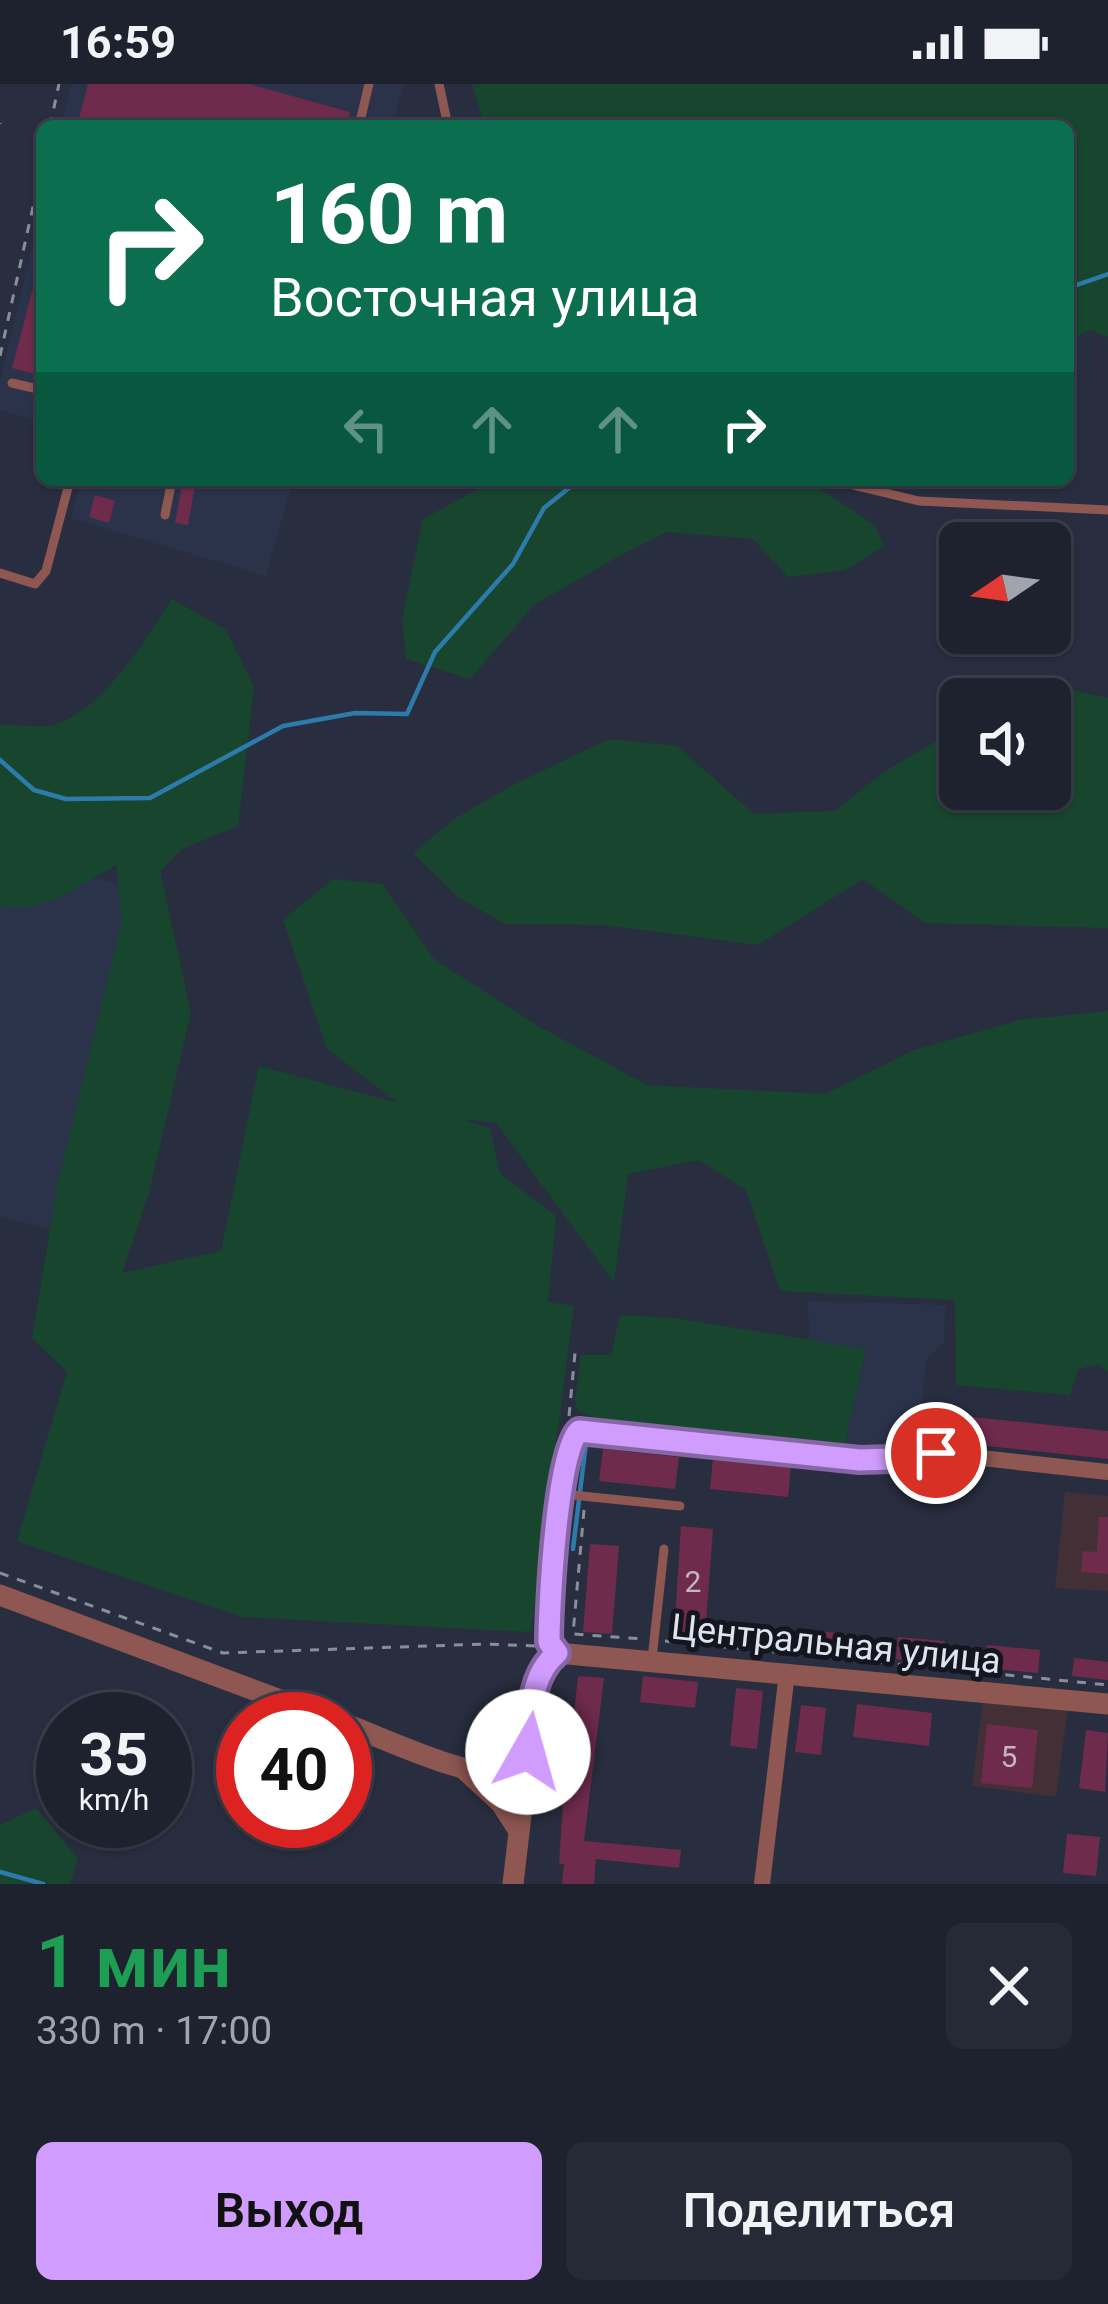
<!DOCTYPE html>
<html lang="ru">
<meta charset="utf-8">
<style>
body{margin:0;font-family:Roboto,sans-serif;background:#262a37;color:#f1f3f6;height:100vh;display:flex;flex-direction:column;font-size:45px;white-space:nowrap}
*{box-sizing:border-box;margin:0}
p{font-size:39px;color:#a1a4aa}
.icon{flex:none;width:66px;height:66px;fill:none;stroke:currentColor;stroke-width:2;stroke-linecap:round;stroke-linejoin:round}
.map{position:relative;height:1800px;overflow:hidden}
.drawer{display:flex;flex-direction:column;background:#1e222f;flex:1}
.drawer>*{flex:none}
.hud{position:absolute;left:36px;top:36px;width:1038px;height:366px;border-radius:18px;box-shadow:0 3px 9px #0004,0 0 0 3px #3c3f4b;background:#0b6e4f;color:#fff;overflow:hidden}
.needle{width:78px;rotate:257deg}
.controls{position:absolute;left:939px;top:438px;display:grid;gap:24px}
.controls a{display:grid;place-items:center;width:132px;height:132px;border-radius:18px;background:#1e222f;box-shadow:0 3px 9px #0004,0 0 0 3px #3c3f4b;font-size:60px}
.speed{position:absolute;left:36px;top:1608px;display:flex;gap:24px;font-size:60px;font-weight:700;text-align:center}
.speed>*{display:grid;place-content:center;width:156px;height:156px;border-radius:50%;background:#1e222f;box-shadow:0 3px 9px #0004,0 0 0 3px #3c3f4b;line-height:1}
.speed small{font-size:30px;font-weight:400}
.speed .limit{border:18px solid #d22;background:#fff;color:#111}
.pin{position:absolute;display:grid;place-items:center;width:102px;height:102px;color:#fff;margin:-51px;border:6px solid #fff;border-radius:50%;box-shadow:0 3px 12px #0007}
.me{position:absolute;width:132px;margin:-66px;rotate:7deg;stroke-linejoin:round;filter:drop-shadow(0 0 9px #0008)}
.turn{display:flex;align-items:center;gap:42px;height:252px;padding:0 36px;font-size:54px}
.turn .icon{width:156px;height:156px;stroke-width:2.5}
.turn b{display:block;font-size:84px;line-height:102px}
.lanes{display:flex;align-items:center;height:114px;padding:0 36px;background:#0003;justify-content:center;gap:60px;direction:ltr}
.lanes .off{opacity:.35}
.round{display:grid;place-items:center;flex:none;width:126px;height:126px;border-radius:18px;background:#262a37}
.head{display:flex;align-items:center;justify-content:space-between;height:204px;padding:0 36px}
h1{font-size:72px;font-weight:600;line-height:90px;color:#1e9e55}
.cta{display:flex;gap:24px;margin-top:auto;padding:24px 36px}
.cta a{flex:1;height:138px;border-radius:18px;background:#d09dff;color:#111;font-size:48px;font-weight:600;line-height:138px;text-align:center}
.cta a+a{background:#262a37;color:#f1f3f6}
.status{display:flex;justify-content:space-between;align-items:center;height:84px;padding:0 60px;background:#1e222f;direction:ltr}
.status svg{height:33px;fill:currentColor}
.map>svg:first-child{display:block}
</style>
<div class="status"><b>16:59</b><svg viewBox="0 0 49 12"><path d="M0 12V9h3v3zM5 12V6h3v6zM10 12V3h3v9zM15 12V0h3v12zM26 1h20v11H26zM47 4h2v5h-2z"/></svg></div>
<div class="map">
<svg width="1108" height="1800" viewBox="0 0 1108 1800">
<rect width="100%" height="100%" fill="#282e3f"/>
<!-- commercial -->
<path fill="#433037" d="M1065 1408 1108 1412V1507L1055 1504Z
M983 1615 1068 1623 1056 1713 972 1702Z"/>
<!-- built -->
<path fill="#2b334b" d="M71 0H404L392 42H61Z
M42 122V338L0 326V298Z
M81 396H293L266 492 71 434Z
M0 774 143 805 59 1147 0 1133Z
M808 1217 945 1221 944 1258 926 1277 917 1370 844 1364 866 1266 809 1256Z"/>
<!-- green -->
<path fill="#18452e" d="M472 0H1108V253L1090 246 1068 257V42H485Z
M495 396H806L875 441 884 462 845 486 788 493 753 455 667 448 621 471 534 521 470 595 406 575 402 536 423 435Z
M172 515 226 546 254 603 238 742 182 765 160 787 191 929 148 1112 122 1189 221 1167 259 982 398 1019 327 965 283 836 333 795 382 800 434 875 538 942 647 1001 825 1010 914 966 1020 936 1108 927V1288L1098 1280 1078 1285 1070 1311 956 1301 955 1216 780 1207 746 1106 699 1076 628 1090 614 1198 496 1039 462 1035 490 1044 500 1090 556 1132 548 1218 574 1222 531 1548 242 1533 17 1457 67 1288 32 1254 57 1103 122 837 116 781C80 800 42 833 0 821V641C17 640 42 645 57 640 105 623 146 555 172 515Z
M1036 598 1108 614V844L925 839 863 795 758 861 605 841 505 840 458 813 413 769 457 733 515 700 609 655 677 662 754 730 835 727 884 688 960 643V705H1050V615H1007Z
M620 1231 674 1234 866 1265 844 1364 595 1334 578 1327 575 1316 581 1271H611Z
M36 1724 78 1775 70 1800H0V1741Z"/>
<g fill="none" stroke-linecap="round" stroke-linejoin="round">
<!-- stream -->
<path stroke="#2c7baa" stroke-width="4.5" d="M1068 204 1108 190
M0 676 34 706 66 715 150 714 283 642 355 629 407 630 435 568 513 480 544 424 579 396
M580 1408 586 1359
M573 1465 579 1416
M0 1788 43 1800"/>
</g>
<!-- building -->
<path fill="#6f2b4c" d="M88 0H249L350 28 347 42H77Z
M38 185 42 186V292L12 284Z
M183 396H196L188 441 175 439Z
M95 411 115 417 109 439 89 433Z
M944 1330 1108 1347V1375L941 1357Z
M603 1365 679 1373 675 1405 599 1397Z
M713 1374 791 1382 788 1413 710 1405Z
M1099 1433H1108V1490L1081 1488 1083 1467 1097 1468Z
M681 1442 713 1445 705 1552 674 1550Z
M590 1460 619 1462 612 1550 583 1548Z
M808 1546 854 1551 852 1570 806 1566Z
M898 1553 945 1557 944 1579 896 1575Z
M987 1561 1040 1566 1038 1589 985 1584Z
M1074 1574 1108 1578V1596L1072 1592Z
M578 1592 604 1594 584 1757 681 1766 679 1784 596 1775 594 1800H562L564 1780H559L563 1720H555L557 1688 568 1689Z
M643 1592 698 1598 695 1624 640 1618Z
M736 1604 763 1607 757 1665 730 1662Z
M857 1620 932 1629 929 1662 853 1653Z
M801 1621 826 1624 821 1671 795 1668Z
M987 1640 1038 1646 1032 1704 981 1699Z
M1086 1646 1108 1649 1105 1708 1079 1704Z
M274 1737H296L286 1759 268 1751Z
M1067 1750 1100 1753 1096 1792 1063 1789Z"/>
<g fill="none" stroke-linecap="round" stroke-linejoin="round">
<!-- path -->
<path stroke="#898e9d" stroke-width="3" stroke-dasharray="9 9" stroke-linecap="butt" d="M0 40V39
M50 42 59 0
M0 272 42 82
M569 1332 575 1269
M584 1426 573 1550 643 1555
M0 1489 223 1569 486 1560 536 1562
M665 1557 1108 1601"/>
<!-- service -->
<path stroke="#8e5751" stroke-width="9" d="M439 0 448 42
M359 42 369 0
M12 299 42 306
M832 396 919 417 1108 426
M165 431 172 396
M0 489 35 500 46 487 70 396
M562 1410 680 1422
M652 1575 664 1465"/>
<!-- minor -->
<path stroke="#8e5751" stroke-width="16" d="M557 1569C552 1561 550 1561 549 1552 545 1523 562 1363 579 1347L861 1376 921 1374 936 1369 1108 1388
M762 1800 787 1589"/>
<!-- tertiary -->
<path stroke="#8e5751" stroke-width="21" d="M0 1511 331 1635
M345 1640C381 1653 462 1692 497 1688 511 1687 520 1678 528 1668
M464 1685 501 1719 519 1747
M513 1800 537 1594 543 1580 557 1569 1108 1620"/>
</g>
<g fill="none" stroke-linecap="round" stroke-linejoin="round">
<defs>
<path id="route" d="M528 1668C532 1633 528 1593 557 1569L549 1558C549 1521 557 1367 579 1347L860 1376 921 1374 936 1369"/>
</defs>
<!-- route casing -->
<use href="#route" stroke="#8766a6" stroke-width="30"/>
<!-- route -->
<use href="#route" stroke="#d09dff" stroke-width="21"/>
</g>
<g text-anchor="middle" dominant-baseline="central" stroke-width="10" stroke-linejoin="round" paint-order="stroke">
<!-- number labels -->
<g font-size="30" fill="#c2b5c6">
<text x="693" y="1497">2</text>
<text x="1009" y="1672">5</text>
</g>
<!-- street labels -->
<g font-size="36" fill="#dee3ef" stroke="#13161e">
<text transform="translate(836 1560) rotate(6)">Центральная улица</text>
</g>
</g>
</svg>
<div class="controls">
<a><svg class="needle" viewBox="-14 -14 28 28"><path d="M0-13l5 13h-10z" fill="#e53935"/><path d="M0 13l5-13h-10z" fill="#a1a4aa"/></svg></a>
<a><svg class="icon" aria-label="sound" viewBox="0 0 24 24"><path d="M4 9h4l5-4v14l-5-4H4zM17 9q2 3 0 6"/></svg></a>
</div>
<div class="speed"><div>35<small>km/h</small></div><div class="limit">40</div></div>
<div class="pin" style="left:936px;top:1369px;background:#d93025"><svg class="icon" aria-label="arrive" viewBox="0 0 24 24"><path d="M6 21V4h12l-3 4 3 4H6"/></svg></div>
<svg class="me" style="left:528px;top:1668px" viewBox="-20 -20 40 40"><circle r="19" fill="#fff"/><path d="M0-13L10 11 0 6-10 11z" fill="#d09dff"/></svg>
<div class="hud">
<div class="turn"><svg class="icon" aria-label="right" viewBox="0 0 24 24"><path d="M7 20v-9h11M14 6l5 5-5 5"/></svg><div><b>160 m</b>Восточная улица</div></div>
<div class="lanes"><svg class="icon off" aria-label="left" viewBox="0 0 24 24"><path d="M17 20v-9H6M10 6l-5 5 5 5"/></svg><svg class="icon off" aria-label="ahead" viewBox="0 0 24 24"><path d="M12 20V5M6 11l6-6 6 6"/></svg><svg class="icon off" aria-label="ahead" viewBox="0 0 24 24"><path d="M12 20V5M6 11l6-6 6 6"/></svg><svg class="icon" aria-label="right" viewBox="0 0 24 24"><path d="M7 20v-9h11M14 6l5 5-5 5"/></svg></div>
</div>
</div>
<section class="drawer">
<div class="head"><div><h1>1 мин</h1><p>330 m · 17:00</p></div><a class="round"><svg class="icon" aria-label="close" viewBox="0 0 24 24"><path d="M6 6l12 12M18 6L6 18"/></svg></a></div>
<div class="cta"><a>Выход</a><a>Поделиться</a></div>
</section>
